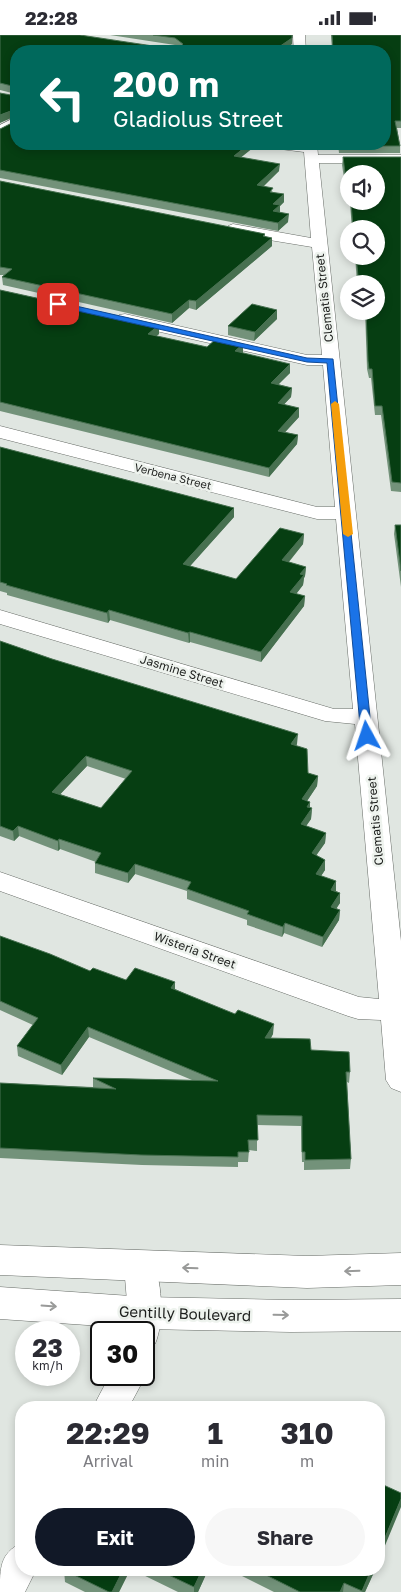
<!DOCTYPE html>
<style>
body{margin:0;font-family:"Golos Text",sans-serif;background:#f7f7f7;color:#2b2b33;height:100vh;display:flex;flex-direction:column;font-size:19px;white-space:nowrap}
*{box-sizing:border-box;margin:0}
p{font-size:16px;color:#7c7c81}
.icon{flex:none;width:28px;height:28px;fill:none;stroke:currentColor;stroke-width:2;stroke-linecap:round;stroke-linejoin:round}
.map{position:relative;flex:1;overflow:hidden}
.sheet{position:absolute;left:15px;top:1366px;width:370px;height:175px;display:flex;flex-direction:column;background:#fff;border-radius:20px;box-shadow:0 2px 8px #0003}
.sheet>*{flex:none}
.hud{position:absolute;left:10px;top:10px;width:381px;height:105px;border-radius:20px;box-shadow:0 2px 8px #0003;background:#00695c;color:#fff;overflow:hidden}
.buttons{position:absolute;left:340px;top:130px;display:grid;gap:10px}
.buttons a{display:grid;place-items:center;width:45px;height:45px;border-radius:50%;background:#fff;box-shadow:0 2px 8px #0003;font-size:25px}
.speed{position:absolute;left:15px;top:1286px;display:flex;gap:10px;font-size:25px;font-weight:700;text-align:center}
.speed>*{display:grid;place-content:center;width:65px;height:65px;border-radius:50%;background:#fff;box-shadow:0 2px 8px #0003;line-height:1}
.speed small{font-size:12px;font-weight:400}
.speed .limit{border:2px solid #111;border-radius:8px;background:#fff;color:#111}
.pin{position:absolute;display:grid;place-items:center;width:42px;height:42px;color:#fff;margin:-21px;border-radius:10px;box-shadow:0 2px 8px #0006}
.me{position:absolute;width:55px;margin:-28px;rotate:355deg;stroke-linejoin:round;filter:drop-shadow(0 0 4px #0008)}
.turn{display:flex;align-items:center;gap:18px;height:105px;padding:0 20px;font-size:22px}
.turn .icon{width:65px;height:65px;stroke-width:2.5}
.turn b{display:block;font-size:35px;line-height:42px}
.eta{display:flex;justify-content:space-evenly;align-items:center;height:85px;text-align:center}
.eta b{font-size:30px;font-weight:700;line-height:35px}
.button{display:flex;gap:10px;margin-top:auto;padding:10px 20px}
.button a{flex:1;height:58px;border-radius:30px;background:#111827;color:#fff;font-size:20px;font-weight:700;line-height:58px;text-align:center}
.button a+a{background:#f7f7f7;color:#2b2b33}
.status{display:flex;justify-content:space-between;align-items:center;height:35px;padding:0 25px;background:#fff;direction:ltr}
.status svg{height:14px;fill:currentColor}
.map>svg:first-child{display:block}
</style>
<div class="status"><b>22:28</b><svg viewBox="0 0 49 12"><path d="M0 12V9h3v3zM5 12V6h3v6zM10 12V3h3v9zM15 12V0h3v12zM26 1h20v11H26zM47 4h2v5h-2z"/></svg></div>
<div class="map">
<svg width="401" height="1557" viewBox="0 0 401 1557">
<rect width="100%" height="100%" fill="#e0e6e1"/>
<g fill="none" stroke-linecap="round" stroke-linejoin="round">
<defs>
<path id="street" d="M293 0H305L306 16H294Z
M16 82V92L0 100V90Z
M265 109H317L318 120H401V128H319L401 906V1057L391 1053 386 1045 381 985 358 984 348 981 0 856V837L359 962 379 964 355 689 325 686 0 589V575L334 674H353L336 484H317L0 403V391L317 472H335L323 330H307L125 289 119 288 117 284 119 280 125 279 307 320H322L312 212 233 199 228 197 225 194 228 191 233 189 311 203 304 117 272 113Z
M140 1217 151 1221C162 1243 165 1286 155 1309L144 1313V1298H126L128 1278 124 1231 129 1221Z
M144 1335 146 1340 129 1372H93L110 1340H144Z
M21 1508V1535H36L25 1557H0C0 1532 0 1519 21 1508Z"/>
<path id="primary" d="M0 1210 307 1221 401 1218V1250L307 1253 0 1240Z
M0 1252 145 1262 291 1265 401 1264V1296L291 1297 145 1294 0 1284Z"/>
</defs>
<!-- street casing -->
<use href="#street" stroke="#676c67" stroke-width="1"/>
<!-- primary casing -->
<use href="#primary" stroke="#676c67" stroke-width="1"/>
<!-- street -->
<use href="#street" fill="#fff" fill-rule="evenodd"/>
<!-- primary -->
<use href="#primary" fill="#fff" fill-rule="evenodd"/>
</g>
<!-- wall -->
<path fill="#73927a" fill-rule="evenodd" d="M0 0 153 11H176L175 10 110 0H292V9L282 16H16V59L0 55Z
M331 0H401V93H397L400 111V118H339L338 109H385V16H332Z
M0 94 242 122 279 136 263 151 273 157 284 167 280 171V177L288 187 278 196 0 143Z
M343 122H401V457L391 456 381 380H375L371 343H369L367 334 365 276H376V249H357L355 221H376V194H352L350 169H348L342 130ZM349 139 376 166H349Z
M0 146 265 199V202L272 211 196 275 189 273 172 288 3 250 2 242 4 240H0Z
M0 255 159 290V299L156 301 207 312 243 309V318L290 338 278 349 292 353 291 362 284 369 299 382 285 397 298 400 297 409 269 442 0 376Z
M277 284 254 306 228 300V291Z
M0 412 234 473V482L190 531 236 544 304 499 303 509 289 527 306 532 305 541 304 543 303 550 296 559 305 561 304 571 261 627 190 607 189 608 110 585 108 588 7 560V558L0 556Z
M395 490H401V552L394 499Z
M0 606 297 709 296 711 308 738 318 741 317 751 307 766 310 767V773H312L311 784 306 791 326 798 325 808 316 820 325 825V835L321 841 336 846V856L340 858V868L336 873 340 875 339 885 322 912 284 898 282 902 247 890V885L187 864V856L135 839 128 848 95 838V828L96 827 60 814 58 816 19 801 14 806 0 801ZM87 731 126 744 101 773 60 759Z
M0 901 90 936 126 945 175 947V954L273 999 271 1003 311 1015 350 1037 349 1048 347 1047 351 1124 350 1134 304 1135V1127H302L301 1091 257 1090V1116L249 1115 248 1127H238V1132L142 1130 0 1123V1048L93 1052V1043L192 1045 89 1002 62 1040 18 1021 17 1011 33 990 0 975Z
M64 1535H130L119 1557H85L65 1547Z
M133 1535H208L198 1557H178Z
M230 1535H375L365 1557H274Z"/>
<!-- shaded-wall -->
<path fill="#477050" d="M292 3V9L282 16H273Z
M16 74V81L0 88V80Z
M249 109H258L234 128V121Z
M280 129 279 136 257 158V150Z
M284 159V167L280 171V178L273 184V169Z
M289 179 288 187 278 196V188Z
M272 203V211L196 275V266Z
M189 265V273L172 288V279Z
M277 275V284L254 306 255 297Z
M159 290V299L148 308V299Z
M243 309V318L235 325V316Z
M290 329V338L271 357V348Z
M292 353 291 362 277 377 278 368Z
M299 373V382L278 405V396Z
M298 400 297 409 269 442V433Z
M234 473V482L183 539V529Z
M304 499 303 509 282 535V525Z
M306 532 305 541 304 543 303 550 290 567V557L300 539Z
M305 561 304 571 261 627V617Z
M109 575 110 585 108 588 107 578Z
M190 597V607L189 608 188 598Z
M298 699 297 709 290 720 291 709Z
M86 721 87 731 53 767 52 757Z
M318 741 317 751 301 775 302 764Z
M310 767V777L312 773 311 784 300 800 301 789 307 772Z
M18 791 19 801 14 806 13 796Z
M326 798 325 808 311 828 312 818Z
M59 804 60 814 58 816V806Z
M325 825V835L315 850 316 839Z
M135 829V839L128 848V838Z
M336 846V857L331 855Z
M340 858V868L331 882V872Z
M340 875 339 885 322 912 323 902Z
M285 888 284 898 282 902 283 892Z
M175 947V958L171 953Z
M274 989 273 999 265 1013V1003Z
M88 992 89 1002 62 1040 61 1030Z
M401 1464V1472L379 1525V1517Z
M123 1535H130L119 1557H112Z
M202 1535H208L198 1557H194V1552Z
M371 1535H375L365 1557H362Z
M344 1548 343 1557H340Z"/>
<!-- building -->
<path fill="#063e12" stroke="#477050" fill-rule="evenodd" d="M0 0H80L153 11H181L183 9 175 3 153 0H292V3L273 16H16V52L0 48Z
M332 0H401V86H395L400 111H339V109H385V16H333Z
M0 58 16 61V74L0 80Z
M16 86V109H249L234 121 280 129 257 150 273 153 270 157 284 159 273 169 280 170 273 176 289 179 278 188 0 135V94Z
M343 122H401V448L392 447 382 371H375L372 334H369L368 326 366 276H376V249H360L358 241 356 221H376V194H353L351 166H376V139H349L348 162Z
M0 146 265 199 263 201 272 203 196 266 189 265 172 279 2 242 12 234 0 232Z
M0 255 159 290 148 299 207 312 217 303 243 309 235 316 290 329 271 348 292 353 278 368 299 373 278 396 298 400 269 433 0 367Z
M252 269 277 275 255 297 228 291Z
M0 412 234 473 183 529 236 544 280 493 304 499 282 525 306 532 300 539 304 540 290 557 305 561 261 617 190 597 188 598 109 575 107 578 6 550 7 549 0 547Z
M395 490H401V536Z
M0 606 52 624 298 699 291 709 307 714 308 738 318 741 302 764 310 767 307 772 312 773 301 789 326 798 312 818 325 825 316 839 336 846 331 855 340 858 331 872 340 875 323 902 285 888 283 892 247 879 249 876 187 854 191 847 135 829 128 838 95 828 101 818 59 804 58 806 18 791 13 796 0 791ZM86 721 132 736 101 773 52 757Z
M0 901 50 919 90 936 93 933 126 945 135 933 175 947 171 953 235 979 238 975 274 989 265 1003 310 1004 311 1015 349 1017 350 1037H346L351 1124 305 1125V1117H302V1081L257 1080 258 1105H248L249 1117H238V1122L141 1120 0 1113V1048L116 1054 93 1043 218 1046 88 992 61 1030 17 1011 38 983 0 966Z
M379 1448 401 1458V1464L379 1517Z
M64 1535H123L112 1557H109Z
M158 1535H202L194 1552Z
M256 1535H371L362 1556 344 1548 340 1557H300Z"/>
<!-- one-way arrows -->
<defs><path id="oneway-shaft" d="M-6 0H5M1.5-3L5.5 0L1.5 3" fill="none" stroke-width="1.6" stroke-linecap="round" stroke-linejoin="round" transform="scale(1.25)"/></defs>
<g stroke="#999a99">
<use href="#oneway-shaft" transform="translate(190 1233) rotate(-178)"/>
<use href="#oneway-shaft" transform="translate(352 1236) rotate(178)"/>
<use href="#oneway-shaft" transform="translate(49 1271) rotate(4)"/>
<use href="#oneway-shaft" transform="translate(281 1280) rotate(1)"/>
</g>
<!-- route -->
<path fill="#1a73e8" stroke="#114b97" d="M58 267 307 323 333 324 372 701 370 704H363L361 701 327 328 307 327 55 271 54 269Z"/>
<!-- slow -->
<path fill="#f59e0b" d="M335 366 339 369 353 499 348 502 343 499 331 369Z"/>
<g text-anchor="middle" dominant-baseline="central" stroke-width="5" stroke-linejoin="round" paint-order="stroke">
<!-- far-street labels -->
<g font-size="11" fill="#1d1f1d" stroke="#eef3ee">
<text transform="translate(173 441) rotate(14)">Verbena Street</text>
</g>
<!-- street labels -->
<g font-size="12" fill="#1d1f1d" stroke="#eef3ee">
<text transform="translate(324 263) rotate(-96)">Clematis Street</text>
<text transform="translate(182 636) rotate(17)">Jasmine Street</text>
<text transform="translate(375 786) rotate(-95)">Clematis Street</text>
<text transform="translate(195 915) rotate(20)">Wisteria Street</text>
</g>
<!-- near-street labels -->
<g font-size="15" fill="#1d1f1d" stroke="#eef3ee">
<text transform="translate(185 1278) rotate(2)">Gentilly Boulevard</text>
</g>
</g>
</svg>
<div class="buttons">
<a><svg class="icon" aria-label="sound" viewBox="0 0 24 24"><path d="M4 9h4l5-4v14l-5-4H4zM17 9q2 3 0 6"/></svg></a>
<a><svg class="icon" aria-label="search" viewBox="0 0 24 24"><circle cx="10" cy="10" r="6"/><path d="M15 15l6 6"/></svg></a>
<a><svg class="icon" aria-label="layers" viewBox="0 0 24 24"><path d="M12 4l9 5-9 5-9-5zM3 14l9 5 9-5"/></svg></a>
</div>
<div class="speed"><div>23<small>km/h</small></div><div class="limit">30</div></div>
<div class="pin" style="left:58px;top:269px;background:#d93025"><svg class="icon" aria-label="arrive" viewBox="0 0 24 24"><path d="M6 21V4h12l-3 4 3 4H6"/></svg></div>
<svg class="me" style="left:367px;top:701px" viewBox="-20 -20 40 40"><path d="M0-17L14 15 0 8-14 15z" fill="#1a73e8" stroke="#fff" stroke-width="4"/></svg>
<div class="hud">
<div class="turn"><svg class="icon" aria-label="left" viewBox="0 0 24 24"><path d="M17 20v-9H6M10 6l-5 5 5 5"/></svg><div><b>200 m</b>Gladiolus Street</div></div>
</div>
<section class="sheet">
<div class="eta">
<div><b>22:29</b><p>Arrival</p></div>
<div><b>1</b><p>min</p></div>
<div><b>310</b><p>m</p></div>
</div>
<div class="button"><a>Exit</a><a>Share</a></div>
</section>
</div>
